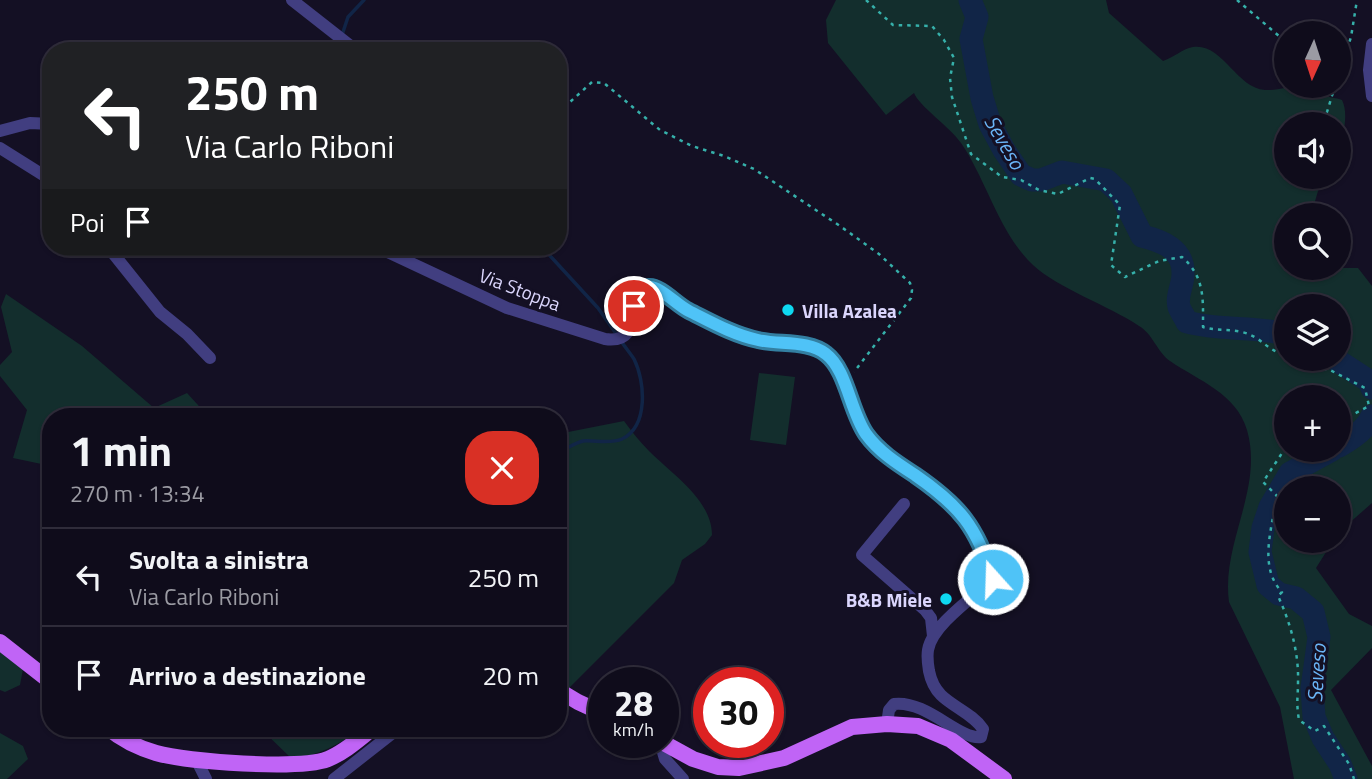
<!DOCTYPE html>
<html lang="it">
<meta charset="utf-8">
<style>
body{margin:0;font-family:"Titillium Web",sans-serif;background:#181524;color:#f1f3f6;height:100vh;display:flex;flex-direction:column;font-size:26px;white-space:nowrap}
*{box-sizing:border-box;margin:0}
p{font-size:23px;color:#9b9ba3}
.icon{flex:none;width:38px;height:38px;fill:none;stroke:currentColor;stroke-width:2;stroke-linecap:round;stroke-linejoin:round}
.map{position:relative;flex:1;overflow:hidden}
.sheet{position:absolute;left:42px;top:408px;width:525px;height:329px;display:flex;flex-direction:column;background:#0f0c1b;border-radius:28px;box-shadow:0 2px 5px #0004,0 0 0 2px #2f2c3a}
.sheet>*{flex:none}
.top-card{position:absolute;left:42px;top:42px;width:525px;height:214px;border-radius:28px;box-shadow:0 2px 5px #0004,0 0 0 2px #2f2c3a;background:#202124;color:#fff;overflow:hidden}
.needle{width:46px;rotate:183deg}
.fabs{position:absolute;left:1274px;top:21px;display:grid;gap:14px}
.fabs a{display:grid;place-items:center;width:77px;height:77px;border-radius:50%;background:#0f0c1b;box-shadow:0 2px 5px #0004,0 0 0 2px #2f2c3a;font-size:35px}
.speed{position:absolute;left:588px;top:667px;display:flex;gap:14px;font-size:35px;font-weight:700;text-align:center}
.speed>*{display:grid;place-content:center;width:91px;height:91px;border-radius:50%;background:#0f0c1b;box-shadow:0 2px 5px #0004,0 0 0 2px #2f2c3a;line-height:1}
.speed small{font-size:18px;font-weight:400}
.speed .limit{border:10px solid #d22;background:#fff;color:#111}
.pin{position:absolute;display:grid;place-items:center;width:60px;height:60px;color:#fff;margin:-30px;border:4px solid #fff;border-radius:50%;box-shadow:0 2px 7px #0007}
.me{position:absolute;width:77px;margin:-38px;rotate:340deg;stroke-linejoin:round;filter:drop-shadow(0 0 5px #0008)}
.turn{display:flex;align-items:center;gap:24px;height:147px;padding:0 28px;font-size:32px}
.turn .icon{width:91px;height:91px;stroke-width:2.5}
.turn b{display:block;font-size:49px;line-height:60px}
.then{display:flex;align-items:center;height:66px;padding:0 28px;background:#0003;gap:14px;font-size:26px}
.round{display:grid;place-items:center;flex:none;width:74px;height:74px;border-radius:28px;background:#181524}
.summary{display:flex;align-items:center;justify-content:space-between;height:119px;padding:0 28px}
h1{font-size:42px;font-weight:700;line-height:52px}
ul{padding:0;list-style:none}
li{display:flex;align-items:center;gap:21px;height:98px;padding:0 28px;border-top:2px solid #2f2c3a}
li div{flex:1}
li b{display:block;font-size:26px}
li em{font-style:normal}
.map>svg:first-child{display:block}
</style>
<div class="map">
<svg width="1372" height="779" viewBox="0 0 1372 779">
<rect width="100%" height="100%" fill="#141024"/>
<!-- green -->
<path fill="#132e2d" fill-rule="evenodd" d="M836 0H1106L1109 13 1163 61C1173 58 1182 49 1193 47 1223 43 1236 88 1265 90 1278 91 1293 84 1308 86 1317 87 1320 92 1327 96 1331 98 1337 98 1342 100 1349 114 1343 136 1339 151V124H1286V177H1327L1318 191 1311 215H1286V268H1358L1372 286V503L1339 532V488H1286V541H1333L1316 568 1349 614 1372 626V648L1331 690 1372 766V779H1294L1280 707 1229 602C1221 543 1264 489 1247 430 1236 393 1199 381 1170 361 1157 352 1153 334 1139 326 1108 305 1059 289 1033 265 999 233 987 181 961 143 950 127 919 106 914 93L886 115 828 43 826 20ZM1339 306V359H1286V306ZM1286 397H1339V450H1286Z
M6 294 82 346 154 408 187 393 208 416H51V466L13 458 27 410 0 376V365L12 352 1 307Z
M759 373 795 377 786 445 750 440Z
M624 421C632 432 640 442 649 451 672 474 712 500 712 535L705 544 682 560 674 583 566 691 558 686V434Z
M0 650 23 669 20 685 5 692 0 690Z
M260 728H361C340 745 319 754 293 760Z
M0 733 23 746 28 759 7 779H0Z"/>
<g fill="none" stroke-linecap="round" stroke-linejoin="round">
<!-- stream -->
<path stroke="#112547" stroke-width="3.5" d="M342 35 348 17 364 0
M542 247 598 308 617 335
M558 452C566 449 575 443 583 441 595 440 611 444 622 439 649 426 645 381 634 359 630 353 625 347 621 341
M42 456 51 457"/>
<!-- river -->
<path stroke="#112547" stroke-width="23" d="M970 0 977 17 971 39 982 98 990 124 1004 150 1021 175 1032 180H1041L1062 172 1106 180 1121 194 1142 236C1162 241 1184 249 1183 274 1183 286 1176 295 1179 307 1181 312 1185 318 1187 322 1221 331 1253 326 1286 334
M1335 359 1369 381 1372 388
M1339 446C1352 439 1366 430 1372 416
M1332 450 1290 473 1270 507 1263 528 1260 552 1268 585 1279 594 1296 598 1313 612 1319 637 1312 688 1314 717 1323 738 1340 764 1346 779"/>
<!-- path -->
<path stroke="#36b0aa" stroke-width="2.5" stroke-dasharray="3.5 5" stroke-linecap="butt" d="M866 0 893 25 932 26 944 40 954 58 950 78 952 97 971 154 1002 177 1021 180 1039 190 1058 194 1090 178 1095 179 1120 205 1111 265 1125 277 1159 261 1182 257C1205 277 1203 299 1203 327 1216 331 1229 329 1242 332 1263 337 1267 352 1286 354
M1237 0 1286 42
M1339 74 1351 37 1357 0
M558 113 592 82 604 83 660 130 692 146 724 156 754 169 840 226 879 254 910 283 912 290 911 298 854 372
M1314 124 1327 112 1335 86
M1300 359 1310 366 1330 370 1365 388 1369 406 1352 415 1339 416
M1286 447 1263 482 1277 496C1272 528 1258 567 1282 592L1278 596C1290 622 1299 652 1298 682 1298 698 1296 702 1299 720L1315 731 1324 726 1349 764 1354 779"/>
<!-- minor -->
<path stroke="#413e80" stroke-width="12" d="M292 0 357 51
M1372 44 1369 70 1372 96
M0 131 30 123 51 124
M0 148 51 180
M108 247 160 312 187 334 210 358
M377 247 507 308 605 339C649 345 621 289 650 287 662 287 668 298 676 304 688 314 709 322 724 328 735 332 747 338 759 341 779 345 810 340 826 354 848 371 850 411 867 435 879 452 898 464 916 475 960 506 978 527 993 579 975 596 932 625 928 650 927 656 928 665 929 671 931 681 934 688 941 695 953 707 973 714 983 729L981 737C959 740 927 700 894 704L889 710 887 724
M904 504 862 555 925 610 931 618 933 636
M660 742 665 759 683 779
M196 759 206 779
M334 779 399 728"/>
<!-- major -->
<path stroke="#c064f6" stroke-width="16" d="M0 642 51 682
M558 690 578 702 604 714
M108 728C121 739 139 748 156 753 187 762 300 770 328 759 345 752 359 739 373 728
M662 742 693 759 718 767 739 768 784 758 852 727 887 724 918 726 951 740 1004 779"/>
</g>
<g fill="none" stroke-linecap="round" stroke-linejoin="round">
<defs>
<path id="route" d="M634 306C635 298 639 288 649 287 660 286 678 306 689 311 711 322 734 335 758 340 779 345 809 340 826 354 847 370 850 411 866 434 879 452 898 464 915 475 960 506 977 527 993 579"/>
</defs>
<!-- route casing -->
<use href="#route" stroke="#337fa1" stroke-width="18"/>
<!-- route -->
<use href="#route" stroke="#4fc3f7" stroke-width="12"/>
</g>
<!-- markers -->
<g fill="#0ed8f0" stroke="#141024" stroke-width="2.5">
<circle cx="788" cy="310" r="7"/>
<circle cx="946" cy="599" r="7"/>
</g>
<g text-anchor="middle" dominant-baseline="central" stroke-width="6" stroke-linejoin="round" paint-order="stroke">
<!-- street labels -->
<g font-size="19" fill="#dbd6fd" stroke="#141024">
<text transform="translate(520 289) rotate(21)">Via Stoppa</text>
</g>
<!-- poi labels -->
<g font-size="19" font-weight="bold" fill="#dbd6fd" stroke="#141024" text-anchor="start">
<text x="802" y="310">Villa Azalea</text>
<text x="932" y="599" text-anchor="end">B&amp;B Miele</text>
</g>
<!-- water labels -->
<g font-size="21" font-style="italic" fill="#6ab4f6" stroke="#141024">
<text transform="translate(1005 142) rotate(60)">Seveso</text>
<text transform="translate(1316 673) rotate(-86)">Seveso</text>
</g>
</g>
</svg>
<div class="fabs">
<a><svg class="needle" viewBox="-14 -14 28 28"><path d="M0-13l5 13h-10z" fill="#e53935"/><path d="M0 13l5-13h-10z" fill="#9b9ba3"/></svg></a>
<a><svg class="icon" aria-label="sound" viewBox="0 0 24 24"><path d="M4 9h4l5-4v14l-5-4H4zM17 9q2 3 0 6"/></svg></a>
<a><svg class="icon" aria-label="search" viewBox="0 0 24 24"><circle cx="10" cy="10" r="6"/><path d="M15 15l6 6"/></svg></a>
<a><svg class="icon" aria-label="layers" viewBox="0 0 24 24"><path d="M12 4l9 5-9 5-9-5zM3 14l9 5 9-5"/></svg></a>
<a>+</a>
<a>−</a>
</div>
<div class="speed"><div>28<small>km/h</small></div><div class="limit">30</div></div>
<div class="pin" style="left:634px;top:306px;background:#d93025"><svg class="icon" aria-label="arrive" viewBox="0 0 24 24"><path d="M6 21V4h12l-3 4 3 4H6"/></svg></div>
<svg class="me" style="left:993px;top:579px" viewBox="-20 -20 40 40"><circle r="17" fill="#4fc3f7" stroke="#fff" stroke-width="3"/><path d="M0-11L8 9 0 5-8 9z" fill="#fff"/></svg>
<div class="top-card">
<div class="turn"><svg class="icon" aria-label="left" viewBox="0 0 24 24"><path d="M17 20v-9H6M10 6l-5 5 5 5"/></svg><div><b>250 m</b>Via Carlo Riboni</div></div>
<div class="then">Poi<svg class="icon" aria-label="arrive" viewBox="0 0 24 24"><path d="M6 21V4h12l-3 4 3 4H6"/></svg></div>
</div>
<section class="sheet">
<div class="summary"><div><h1>1 min</h1><p>270 m · 13:34</p></div><a class="round" style="background:#d93025;color:#fff"><svg class="icon" aria-label="close" viewBox="0 0 24 24"><path d="M6 6l12 12M18 6L6 18"/></svg></a></div>
<ul>
<li><svg class="icon" aria-label="left" viewBox="0 0 24 24"><path d="M17 20v-9H6M10 6l-5 5 5 5"/></svg><div><b>Svolta a sinistra</b><p>Via Carlo Riboni</p></div><em>250 m</em></li>
<li><svg class="icon" aria-label="arrive" viewBox="0 0 24 24"><path d="M6 21V4h12l-3 4 3 4H6"/></svg><div><b>Arrivo a destinazione</b></div><em>20 m</em></li>
</ul>
</section>
</div>
